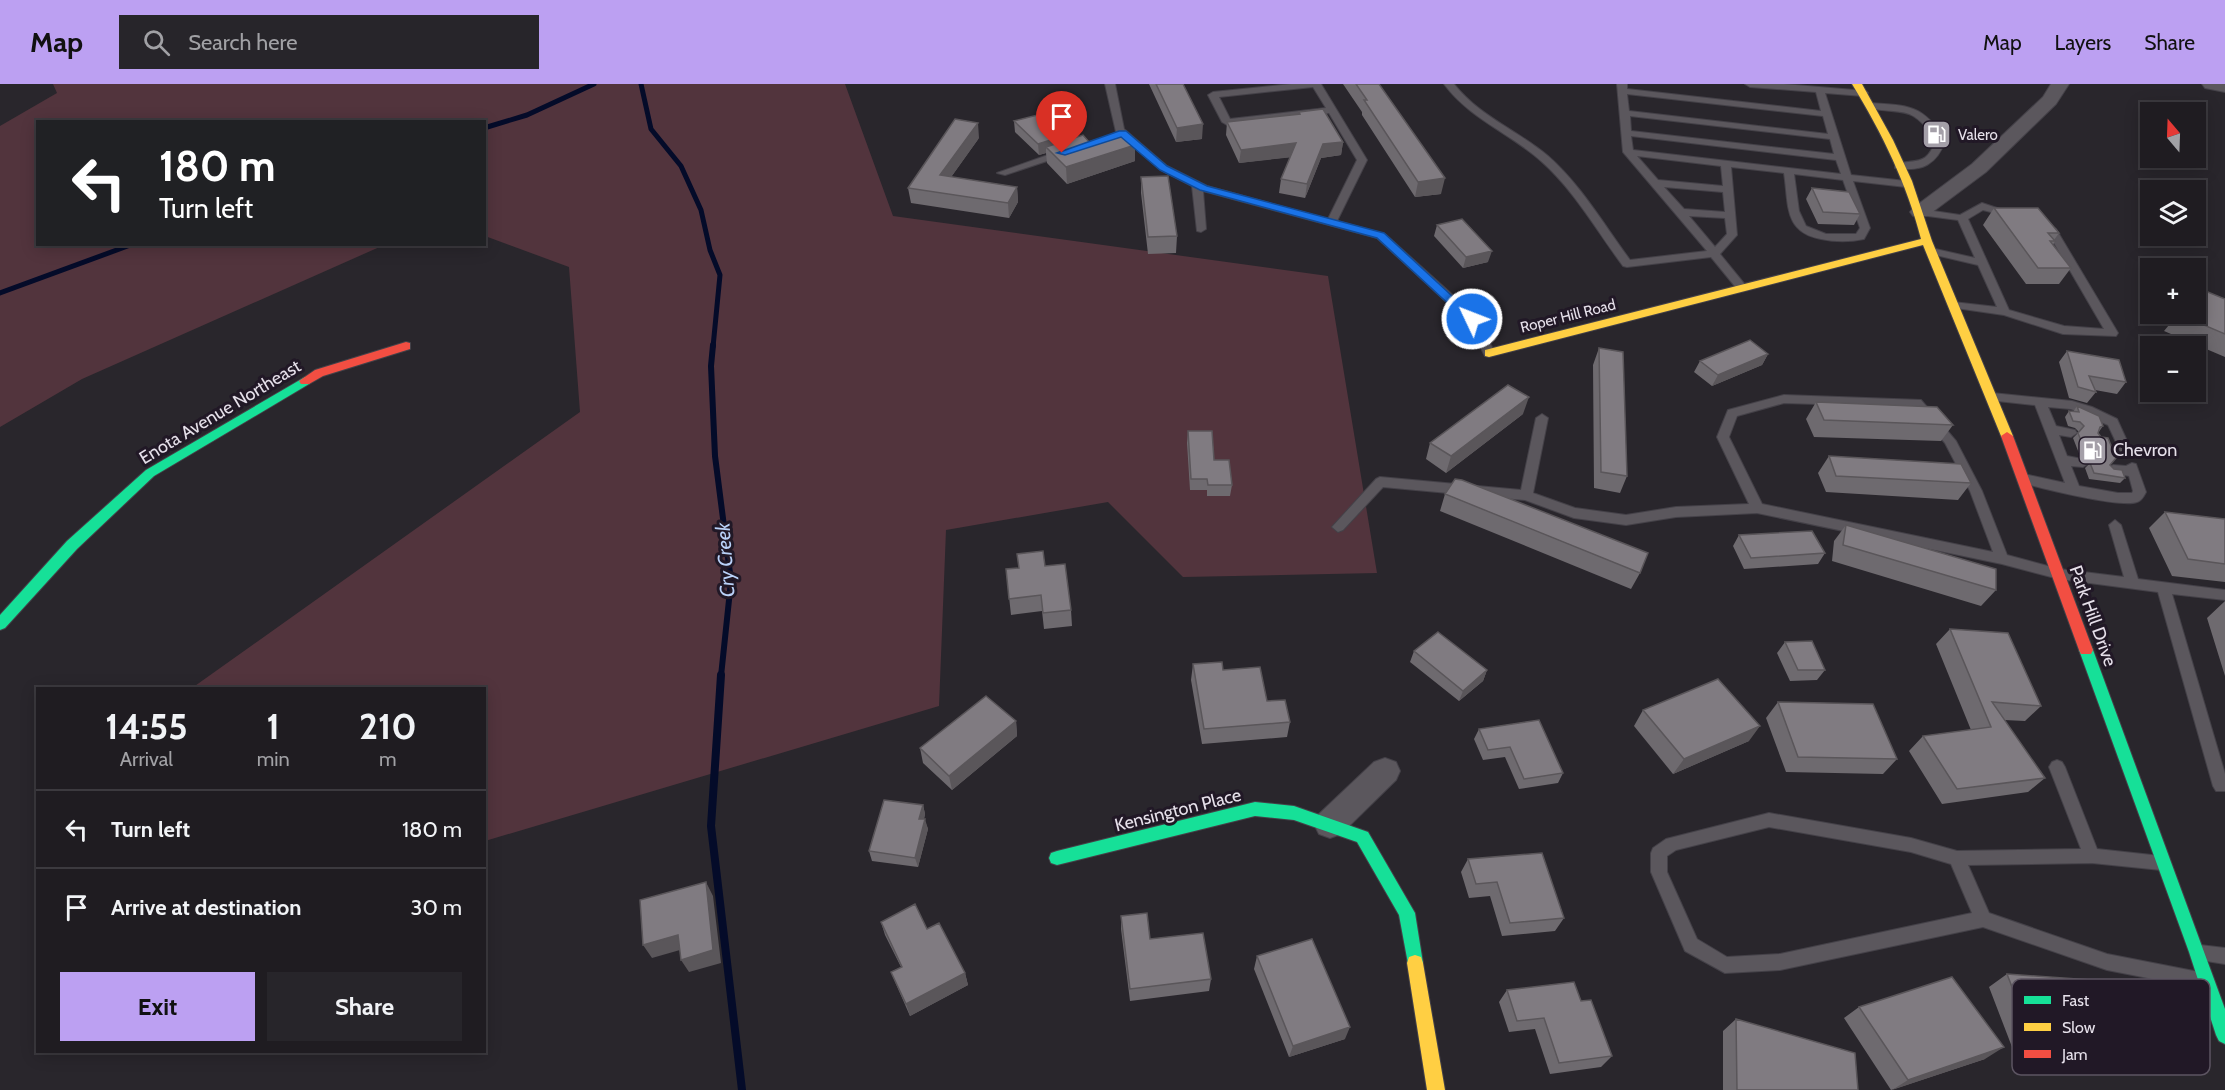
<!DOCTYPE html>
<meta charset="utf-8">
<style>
body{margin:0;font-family:Cabin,sans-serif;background:#27252a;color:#f1f3f6;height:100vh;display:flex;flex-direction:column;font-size:22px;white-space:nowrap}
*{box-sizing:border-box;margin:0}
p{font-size:20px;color:#a1a1a5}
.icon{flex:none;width:33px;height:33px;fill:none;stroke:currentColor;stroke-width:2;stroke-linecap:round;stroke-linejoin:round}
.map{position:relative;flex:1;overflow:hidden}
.drawer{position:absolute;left:36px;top:603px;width:450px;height:366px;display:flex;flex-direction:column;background:#1f1c21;border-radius:0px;box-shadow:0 3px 15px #0003,0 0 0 2px #3c3a3f}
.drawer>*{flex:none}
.banner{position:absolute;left:36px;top:36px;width:450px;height:126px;border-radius:0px;box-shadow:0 3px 15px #0003,0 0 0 2px #3c3a3f;background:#202124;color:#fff;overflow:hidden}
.needle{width:39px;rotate:341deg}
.fabs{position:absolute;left:2140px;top:18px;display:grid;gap:12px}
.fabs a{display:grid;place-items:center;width:66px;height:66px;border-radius:0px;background:#1f1c21;box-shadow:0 3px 15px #0003,0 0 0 2px #3c3a3f;font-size:30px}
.pin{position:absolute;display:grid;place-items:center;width:51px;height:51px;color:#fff;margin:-62px -26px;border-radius:50% 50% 50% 0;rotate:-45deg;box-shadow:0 0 6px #0007}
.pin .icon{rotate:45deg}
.me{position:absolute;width:66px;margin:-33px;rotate:313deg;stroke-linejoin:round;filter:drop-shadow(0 0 4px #0008)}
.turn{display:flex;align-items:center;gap:21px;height:126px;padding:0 24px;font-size:27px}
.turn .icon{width:78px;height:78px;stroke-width:2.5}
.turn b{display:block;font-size:42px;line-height:51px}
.eta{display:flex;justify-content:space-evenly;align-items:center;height:102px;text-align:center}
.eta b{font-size:36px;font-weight:700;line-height:42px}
.primary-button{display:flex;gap:12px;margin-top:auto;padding:12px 24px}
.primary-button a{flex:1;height:69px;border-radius:0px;background:#bca0f2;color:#111;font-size:24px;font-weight:700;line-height:69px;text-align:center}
.primary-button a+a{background:#27252a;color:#f1f3f6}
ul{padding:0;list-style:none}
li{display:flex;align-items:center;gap:18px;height:78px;padding:0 24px;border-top:2px solid #3c3a3f}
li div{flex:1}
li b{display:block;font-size:22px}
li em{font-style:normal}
header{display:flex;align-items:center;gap:36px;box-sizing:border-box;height:84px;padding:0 30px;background:#bca0f2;color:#111}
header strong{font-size:28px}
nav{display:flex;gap:33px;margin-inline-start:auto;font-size:21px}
.search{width:420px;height:54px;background:#27252a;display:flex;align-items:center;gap:15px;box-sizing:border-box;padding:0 21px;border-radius:0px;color:#a1a1a5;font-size:22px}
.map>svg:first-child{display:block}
</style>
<header>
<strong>Map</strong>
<div class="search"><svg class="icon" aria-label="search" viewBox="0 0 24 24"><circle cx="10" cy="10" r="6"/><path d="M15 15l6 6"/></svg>Search here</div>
<nav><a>Map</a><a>Layers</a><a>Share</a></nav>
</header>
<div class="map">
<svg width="2225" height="1006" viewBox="0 0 2225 1006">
<rect width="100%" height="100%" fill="#29262c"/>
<!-- green -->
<path fill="#52343d" d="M53 0H845L893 132 1328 192 1377 489 1183 493 1108 418 946 446 939 622 485 757 484 604H192L580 328 569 183 485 152 484 38H38V160L384 161 82 295 0 343V42L57 9Z"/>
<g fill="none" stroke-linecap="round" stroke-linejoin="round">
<!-- stream-far2 -->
<path stroke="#040b29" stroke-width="5" d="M641 0 651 45 681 82 701 126 710 166 720 191 713 263
M484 44 527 31 594 0
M0 209 133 160"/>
<!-- stream-far1 -->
<path stroke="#040b29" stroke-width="6" d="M713 261 711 282 715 372 731 497 721 592"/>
<!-- stream -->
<path stroke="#040b29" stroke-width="8" d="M721 591 711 742 742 1006"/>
<defs>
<path id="lane" d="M1105 0H1115L1124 45 1167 82 1207 102 1328 135 1357 76 1329 29 1227 41 1222 38 1208 11 1213 8 1291 0H1321L1367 76 1337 137 1385 150 1476 232 1495 269 1493 272H1485L1467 237 1377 154 1203 107 1206 145 1201 148 1197 147 1192 102 1161 86 1116 48ZM1313 3 1326 24 1230 35 1219 13Z
M1444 0H1454C1479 32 1517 46 1548 72 1581 101 1604 141 1630 176L1707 167 1623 68 1617 0H1627V5L1821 27 1816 8 1750 3 1745 0H1784L1866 7 1868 9 1863 12 1825 9 1851 91 1906 97 1911 100 1906 103 1853 97 1870 144 1864 155C1850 158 1835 158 1821 155 1783 148 1789 120 1784 89L1731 83 1737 151 1720 170 1746 202V206H1738L1711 173 1627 183 1623 182C1597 147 1574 106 1541 77 1510 49 1470 35 1444 0ZM1627 10 1823 32 1828 50 1629 27ZM1630 32 1830 55 1834 70 1631 47ZM1631 52 1836 76 1841 90 1633 66ZM1637 72 1721 82 1723 102 1658 96ZM1794 90 1843 96 1860 144 1856 150H1826L1806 142 1799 127ZM1664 103 1723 108 1725 128 1684 125ZM1689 132 1725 134 1727 150 1715 163Z
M1871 19C1912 22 1921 21 1946 55 1937 81 1922 88 1895 84V80C1918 75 1927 82 1936 55 1909 20 1906 31 1868 24V20Z
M1062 66 1067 69 1065 71 1005 91 997 89Z
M1982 119 2015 130 2010 133 1983 126 1968 135 2009 226 2064 242 2104 245 2047 147 2040 142 2045 139 2056 145 2118 249 2116 252 2063 250 2004 231 1949 223V219L1953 218 1997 223 1978 181 1927 169 1926 167 1931 164 1975 174 1958 136 1920 131 1915 128 1920 125 1960 131Z
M1992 309 2072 317 2092 323 2117 335 2132 368 2130 371H2122L2108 341 2071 325 2048 323 2056 342 2075 346 2077 349 2071 353 2059 351 2067 372 2087 376 2089 379 2083 383 2071 382 2079 402 2118 409H2132L2133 407 2129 392 2109 388 2107 385 2113 381 2126 382 2132 379 2136 380 2146 408C2144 412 2141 417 2137 418 2121 424 2039 404 2020 398L2018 395 2020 392 2024 390 2065 399 2035 321 1988 316 1986 313Z
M1784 311 1921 316 1956 357 1982 407 2007 471 2059 485 2124 493 2109 441 2115 436 2121 441 2138 495 2225 506V516L2172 510 2225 690V707H2216L2213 702 2158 508 2059 495 2002 480 1757 429 1676 433 1626 441 1574 434 1525 416 1383 403 1343 446 1338 448 1332 443 1376 395 1380 393 1521 406 1536 334 1542 330 1548 334 1533 409 1575 424 1626 431 1676 423 1749 420 1717 353 1728 326ZM1784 319 1914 323 1945 359 1970 407 1993 468 1762 420 1729 353 1737 332Z
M2057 676 2062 678 2065 683 2097 765 2161 772 2167 774 2169 779 2167 784 2161 786 2092 779 1968 781 1989 829 2107 870 2204 889 2210 891 2212 897 2210 903 2204 905 2107 886 1983 843 1780 886 1725 889 1685 867 1651 788V769L1653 764 1666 755 1769 729 1911 754 1957 767 2081 765 2049 683 2052 678ZM1769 743 1911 768 1951 780 1972 829 1780 870 1727 873 1697 855 1667 788V772L1676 766Z
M2200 861 2225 864V880L2194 875 2192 869 2194 863Z"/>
<path id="street" d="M2051 0H2069L2056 20 1986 88 1927 132H1913L1910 128 1913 124 1972 80 2043 13Z
M2202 0H2225V8L2205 4Z
M1385 674 1396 678 1400 687 1396 696 1341 750 1330 754 1319 750 1314 740 1319 730 1374 678Z"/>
<path id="fast" d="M305 293 311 297 309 300 154 392 77 465 5 544 0 546V531L67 457 146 386Z
M2086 560 2091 562 2093 566 2225 925V960L2219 957 2216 951 2189 868 2079 566 2081 562Z
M1255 718 1294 722 1368 748 1415 829 1423 879 1421 885 1415 887 1409 885 1399 831 1357 758 1294 736 1255 732 1057 781 1051 779 1049 774 1051 769 1057 767Z"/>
<path id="slow" d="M1852 0H1862L1893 56 1912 97 1932 157 2013 352 2011 355H2003L2001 352 1923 161 1489 273 1485 272V266L1489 265 1921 155C1907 100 1882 49 1852 0Z
M1415 871 1421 873 1423 879 1445 1006H1427L1407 879 1409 873Z"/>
<path id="jam" d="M406 258 410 259V265L323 292 309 300H301L299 297 315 286Z
M2007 348 2013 352 2093 566 2091 570H2081L2079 566 2001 352Z"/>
</defs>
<!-- lane casing -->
<use href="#lane" stroke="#444148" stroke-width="2"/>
<!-- street casing -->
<use href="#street" stroke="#444148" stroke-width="2"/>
<!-- fast casing -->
<use href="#fast" stroke="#444148" stroke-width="2"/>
<!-- slow casing -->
<use href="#slow" stroke="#444148" stroke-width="2"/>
<!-- jam casing -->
<use href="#jam" stroke="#444148" stroke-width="2"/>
<!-- lane -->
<use href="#lane" fill="#5b575d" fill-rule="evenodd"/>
<!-- street -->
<use href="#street" fill="#5b575d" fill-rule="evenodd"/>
<!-- fast -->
<use href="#fast" fill="#16e098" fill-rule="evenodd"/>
<!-- slow -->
<use href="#slow" fill="#ffcf43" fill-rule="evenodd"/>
<!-- jam -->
<use href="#jam" fill="#f24e42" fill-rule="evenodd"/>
</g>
<!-- wall -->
<path fill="#6e6a6f" d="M1149 0H1183L1202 55 1176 58Z
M1343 0H1379L1441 110 1415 113 1362 31V28Z
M1299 28 1343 58 1341 71 1321 74 1305 114 1279 109 1281 95 1290 73 1239 79 1226 51 1227 38 1299 30Z
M1014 37 1076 48V53L1135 77 1067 100 1047 79 1046 69 1039 71 1015 48Z
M979 54 951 93 1017 103 1018 118 1009 134 911 119 908 104Z
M1141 93 1177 152 1176 169 1148 170 1141 109Z
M1812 104 1860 130 1854 141 1818 140 1806 115Z
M1994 124 2059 149 2054 156 2055 157 2053 161 2071 184 2059 200H2026L1983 141Z
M1437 141 1488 178 1463 184 1434 152Z
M2225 215V273L2164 247 2178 230H2196Z
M1599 264 1627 392 1620 409 1594 404 1593 281Z
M2067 267 2126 298 2117 310 2095 306 2096 308 2087 319 2069 314 2059 278Z
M1768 270 1762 281 1712 302 1694 288 1700 277Z
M1816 318 1953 341 1941 357 1814 353 1806 335Z
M2077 322 2103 342 2098 349 2110 381 2125 394 2120 399 2089 395 2085 384 2091 378 2087 374 2080 372 2073 354 2079 348 2075 344 2068 342 2065 333 2069 327 2073 328Z
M1523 330 1446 389 1426 375 1430 359Z
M1188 347 1214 376 1232 401 1230 412H1207V406H1190L1187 359Z
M1829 372 1971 399 1958 416 1826 408 1818 389Z
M1445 410 1640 489 1631 505 1440 427Z
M2165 428 2225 435V498L2172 492 2149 444Z
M1846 441 1996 506 1981 522 1832 477 1834 457Z
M1739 451 1825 469 1818 480 1744 485 1733 462Z
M1045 482 1071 526 1072 542 1044 545 1042 527 1011 531 1006 485Z
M2225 517V592L2207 534Z
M1950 545 2041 622 2025 637 2004 636 2045 694 2028 708 1942 720 1909 667 1923 652 1971 646 1936 560Z
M1785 558 1825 586 1817 596 1790 597 1777 569Z
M1414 567 1487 586 1483 597 1459 617 1410 578Z
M1193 580 1223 586 1267 617 1290 638 1287 653 1202 660 1191 596Z
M1778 618 1897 675 1883 690 1786 688 1766 634Z
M1643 626 1749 657 1673 690 1634 642Z
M1016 637 1017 652 952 706 923 679 920 664Z
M1479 645 1563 689 1558 699 1519 705 1505 673 1483 676 1474 655Z
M923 721 925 730 924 735 928 745 918 783 872 777 869 767Z
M1468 775 1564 834 1555 847 1502 852 1490 812 1469 814 1461 788Z
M1121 832 1150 855 1211 895 1209 907 1130 917 1121 845Z
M881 838 927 845 965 889 968 901 910 932 896 900 891 888 901 883 885 851Z
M1257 872 1345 955 1289 973 1254 885Z
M2007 890 2153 973 2131 984 2017 976 1989 903Z
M1507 906 1581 917 1612 972 1601 983 1550 990 1535 945 1509 948 1499 918Z
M1859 923 1985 975 1891 1006 1844 934Z
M1736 935 1858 1006H1723V947Z"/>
<!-- shaded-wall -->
<path fill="#5a565a" d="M978 39 979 54 942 106 940 91Z
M1203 40 1202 55 1176 58 1177 44Z
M1076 48V59L1046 63V69L1039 71 1038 60Z
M1343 58 1341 71 1321 74 1305 114 1307 100 1323 60Z
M1296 59 1294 73 1239 79 1241 66Z
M1135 61V77L1067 100 1066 83Z
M1445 94 1441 110 1415 113 1418 98Z
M1017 103 1018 118 1009 134 1008 119Z
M1492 167 1488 178 1463 184 1466 173Z
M1768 270 1762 281 1712 302 1718 291Z
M1529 313 1523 330 1446 389 1451 372Z
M1487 586 1483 597 1459 617 1463 607Z
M1016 637 1017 652 952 706 949 692Z
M1760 642 1749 657 1673 690 1684 675Z
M923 721 925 730 922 744 919 735Z
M925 735 928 745 918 783 915 774Z
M706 798 713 812 721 879 689 888 681 876Z
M678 851 687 864 652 874 643 861Z
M965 889 968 901 910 932 906 920Z
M1350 943 1345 955 1289 973 1293 962Z
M2004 963 1985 975 1892 1006 1908 996Z"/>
<!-- building -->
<path fill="#807b81" stroke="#5a565a" stroke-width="1.5" d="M1156 0H1183L1203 40 1177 44Z
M1356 0H1379L1445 94 1418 98 1364 16H1367Z
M1323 25 1343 58 1323 60 1307 100 1281 95 1296 59 1241 66 1227 38 1300 30 1299 28Z
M1057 26 1076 48 1038 60 1014 37Z
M955 35 978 39 940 91 1017 103 1008 119 908 104Z
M1121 48 1135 61 1066 83 1046 63 1083 51 1089 58Z
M1168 92 1177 152 1148 153 1141 93Z
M1812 104 1849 108 1860 130 1823 128Z
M1994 124H2038L2059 149H2048L2055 157H2050L2071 184H2038Z
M1462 135 1492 167 1466 173 1437 141Z
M2198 204 2225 215V250L2178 230H2196V207Z
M1750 256 1768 270 1718 291 1700 277Z
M1599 264 1623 268 1627 392 1601 388Z
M2067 267 2119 276 2126 298 2089 292 2096 308 2078 303Z
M1508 301 1529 313 1451 372 1430 359Z
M1816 318 1937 323 1953 341 1824 336Z
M2077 322 2099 332 2103 342 2100 343 2098 349 2101 353 2108 354 2116 374 2110 381 2114 385 2122 386 2125 394 2094 389 2090 379 2096 372 2092 368 2085 367 2078 349 2084 342 2080 338 2073 337 2069 327 2079 328Z
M1188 347H1212L1214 376H1229L1232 401H1208L1207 395H1191Z
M1829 372 1961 380 1971 399 1836 392Z
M1455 395 1462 396 1648 469 1640 489 1445 410Z
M2165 428 2225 435V480L2188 475Z
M1846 441 1996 485V506L1843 461Z
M1812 447 1825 469 1751 474 1739 451Z
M1043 467 1045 482 1065 480 1071 526 1043 529 1041 511 1009 515 1006 485 1019 484 1017 470Z
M1950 545 2008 549 2041 622 1992 618 2045 694 1957 705 1923 652 1991 643Z
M1438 548 1487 586 1463 607 1414 567Z
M1812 557 1825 586H1798L1785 558Z
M1222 578 1223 586 1260 583 1267 617 1285 616 1290 638 1204 645 1193 580Z
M1718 595 1760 642 1684 675 1643 626Z
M986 612 1016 637 949 692 920 664Z
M1778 618 1873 620 1897 675 1798 673Z
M1539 636 1563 689 1524 695 1510 663 1488 666 1479 645Z
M884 716 923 721 919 735H925L915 774 869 767Z
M1542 769 1564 834 1510 839 1497 798 1476 800 1468 775Z
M706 798 713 866 681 876 678 851 643 861 640 816Z
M915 820 927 845 939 839 965 889 906 920 891 888 902 883 881 838Z
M1147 829 1150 855 1203 849 1211 895 1130 905 1121 832Z
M1312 855 1350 943 1293 962 1257 872Z
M2007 890 2119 898 2153 973 2036 965Z
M1952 893 2004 963 1908 996 1859 923Z
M1574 898 1581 917 1591 916 1612 972 1559 979 1544 934 1517 937 1507 906Z
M1736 935 1855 969 1858 1006H1737Z"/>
<!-- route -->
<path fill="#1a73e8" stroke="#114b97" stroke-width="1.5" d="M1119 47H1126L1167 82 1207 102 1384 149 1477 235 1475 238H1468L1377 154 1200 106 1160 86 1121 53 1065 71 1057 69Z"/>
<!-- icons -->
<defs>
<symbol id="fuel-square" viewBox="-11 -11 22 22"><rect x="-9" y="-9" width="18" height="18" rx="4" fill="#a49fa8" stroke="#211826"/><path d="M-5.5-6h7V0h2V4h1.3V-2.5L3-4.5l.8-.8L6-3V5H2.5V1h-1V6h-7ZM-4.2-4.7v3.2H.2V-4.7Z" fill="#fff"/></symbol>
</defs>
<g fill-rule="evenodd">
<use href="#fuel-square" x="1920" y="34" width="33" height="33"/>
<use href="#fuel-square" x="2076" y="350" width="33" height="33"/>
</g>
<g text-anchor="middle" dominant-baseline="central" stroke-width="6" stroke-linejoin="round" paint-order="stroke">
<!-- far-poi labels -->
<g font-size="15" fill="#e6e0ea" stroke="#211826" text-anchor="start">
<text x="1958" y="51">Valero</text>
</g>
<!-- far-street labels -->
<g font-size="15" fill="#e6e0ea" stroke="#211826">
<text transform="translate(1568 232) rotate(-14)">Roper Hill Road</text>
</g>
<!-- street labels -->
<g font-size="18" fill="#e6e0ea" stroke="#211826">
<text transform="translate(220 328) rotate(-31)">Enota Avenue Northeast</text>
<text transform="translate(2093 532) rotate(70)">Park Hill Drive</text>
<text transform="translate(1178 726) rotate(-14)">Kensington Place</text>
</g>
<!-- poi labels -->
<g font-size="18" fill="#e6e0ea" stroke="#211826" text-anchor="start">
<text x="2113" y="366">Chevron</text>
</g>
<!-- water labels -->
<g font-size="20" font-style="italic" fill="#bad2f9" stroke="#211826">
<text transform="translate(725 476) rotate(-94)">Cry Creek</text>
</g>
</g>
<!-- legend -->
<rect x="2012" y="895" width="198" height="96" rx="9" fill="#211826" stroke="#5c5461" stroke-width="1.5"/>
<rect x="2024" y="912" width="27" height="8" fill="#16e098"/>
<rect x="2024" y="939" width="27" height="8" fill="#ffcf43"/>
<rect x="2024" y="966" width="27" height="8" fill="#f24e42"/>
<g font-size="16" fill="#e6e0ea">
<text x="2062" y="922">Fast</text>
<text x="2062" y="949">Slow</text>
<text x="2062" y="976">Jam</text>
</g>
</svg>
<div class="fabs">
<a><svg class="needle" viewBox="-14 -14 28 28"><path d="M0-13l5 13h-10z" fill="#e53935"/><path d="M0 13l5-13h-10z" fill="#a1a1a5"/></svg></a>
<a><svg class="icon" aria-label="layers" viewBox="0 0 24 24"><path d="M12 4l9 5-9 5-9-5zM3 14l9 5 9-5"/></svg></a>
<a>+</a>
<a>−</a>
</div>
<div class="pin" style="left:1062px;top:69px;background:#d93025"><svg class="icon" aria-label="arrive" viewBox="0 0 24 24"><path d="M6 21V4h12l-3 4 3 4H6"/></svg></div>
<svg class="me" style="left:1472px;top:235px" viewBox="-20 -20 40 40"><circle r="17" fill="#1a73e8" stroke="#fff" stroke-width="3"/><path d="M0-11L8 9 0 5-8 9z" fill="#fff"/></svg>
<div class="banner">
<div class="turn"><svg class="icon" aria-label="left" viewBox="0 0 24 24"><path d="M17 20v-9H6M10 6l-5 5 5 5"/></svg><div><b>180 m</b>Turn left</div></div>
</div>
<section class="drawer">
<div class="eta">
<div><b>14:55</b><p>Arrival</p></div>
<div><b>1</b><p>min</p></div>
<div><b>210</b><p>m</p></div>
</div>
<ul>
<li><svg class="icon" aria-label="left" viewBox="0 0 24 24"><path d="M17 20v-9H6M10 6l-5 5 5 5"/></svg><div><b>Turn left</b></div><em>180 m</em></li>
<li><svg class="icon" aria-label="arrive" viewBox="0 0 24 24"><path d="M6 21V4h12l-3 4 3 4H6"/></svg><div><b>Arrive at destination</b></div><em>30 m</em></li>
</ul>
<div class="primary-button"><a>Exit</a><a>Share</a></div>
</section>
</div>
